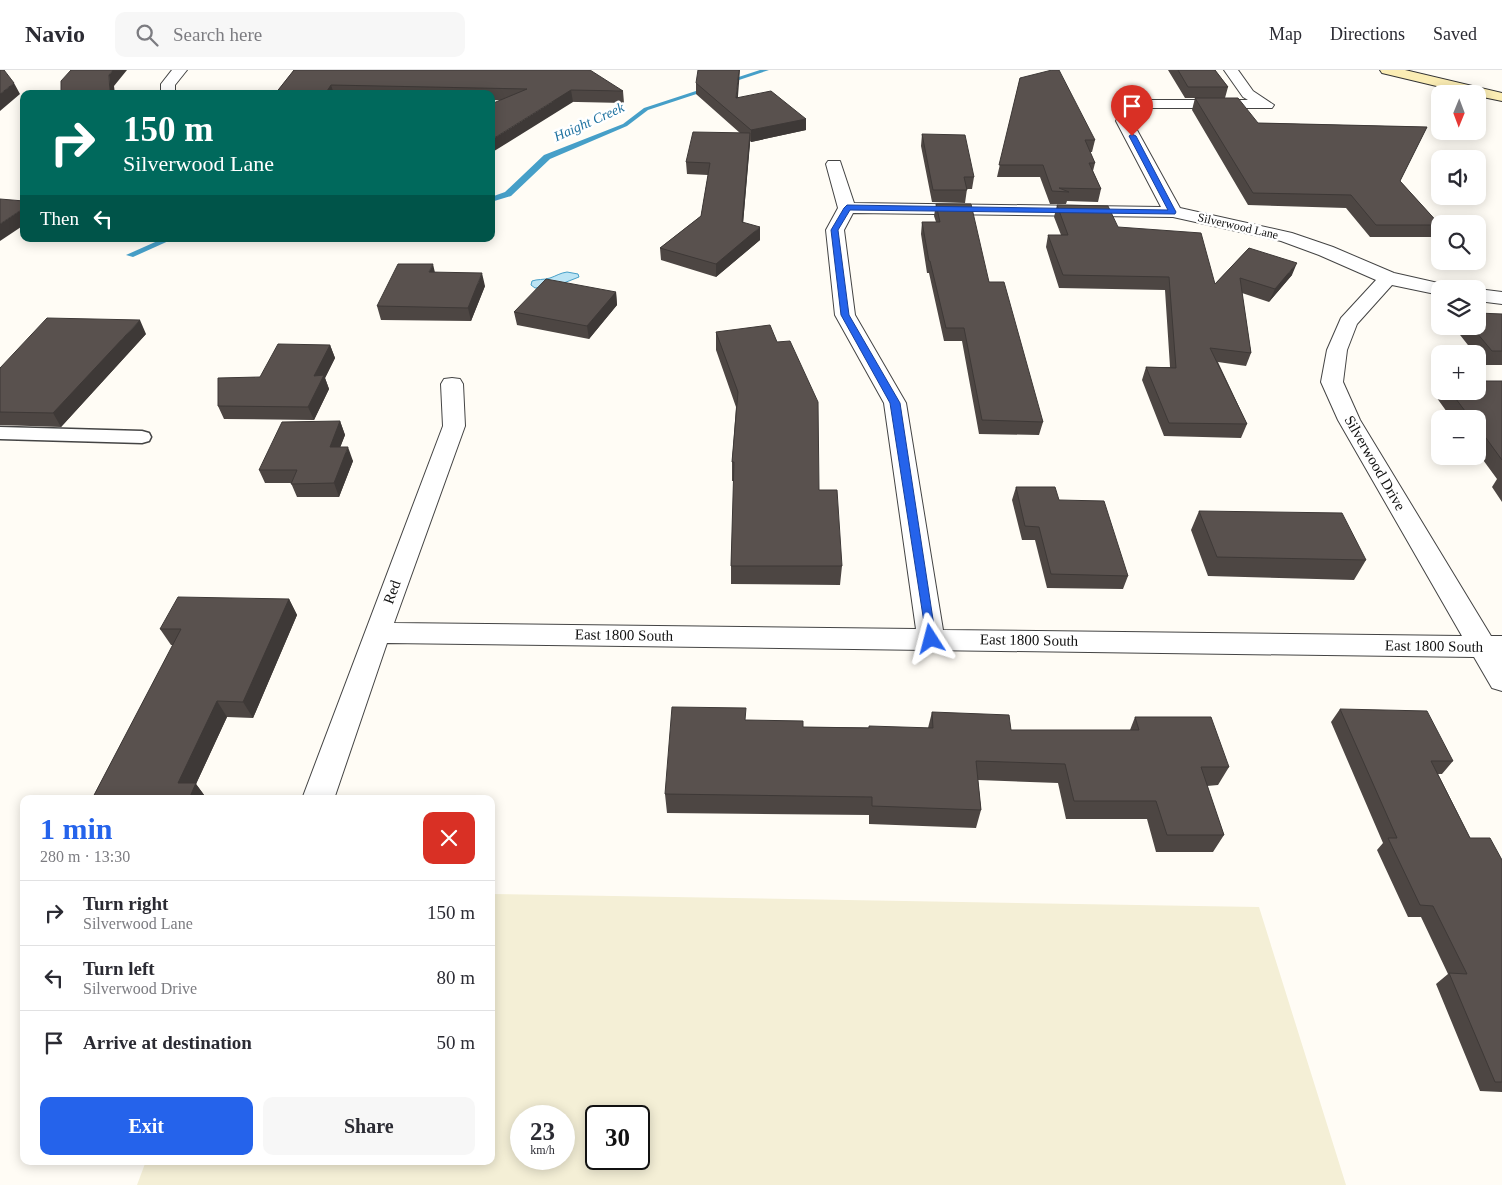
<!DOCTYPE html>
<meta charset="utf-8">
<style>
body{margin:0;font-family:"Times New Roman",serif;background:#f7f7f7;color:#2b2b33;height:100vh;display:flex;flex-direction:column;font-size:19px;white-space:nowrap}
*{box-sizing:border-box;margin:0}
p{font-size:16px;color:#7c7c81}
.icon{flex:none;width:28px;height:28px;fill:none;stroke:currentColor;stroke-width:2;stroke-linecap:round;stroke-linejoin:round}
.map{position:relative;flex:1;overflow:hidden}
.side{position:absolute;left:20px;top:725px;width:475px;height:370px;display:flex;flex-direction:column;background:#fff;border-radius:10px;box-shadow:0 2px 12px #0003}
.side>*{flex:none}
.banner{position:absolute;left:20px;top:20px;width:475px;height:152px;border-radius:10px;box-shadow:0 2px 12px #0003;background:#00695c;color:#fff;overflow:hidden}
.needle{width:32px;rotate:181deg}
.buttons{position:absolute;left:1431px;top:15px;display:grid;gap:10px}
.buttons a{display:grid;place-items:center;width:55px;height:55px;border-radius:10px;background:#fff;box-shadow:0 2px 12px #0003;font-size:25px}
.speed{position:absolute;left:510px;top:1035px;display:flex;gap:10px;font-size:25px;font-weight:700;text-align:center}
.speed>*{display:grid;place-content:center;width:65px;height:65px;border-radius:50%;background:#fff;box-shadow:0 2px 12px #0003;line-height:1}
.speed small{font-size:12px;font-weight:400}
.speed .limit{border:2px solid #111;border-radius:8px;background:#fff;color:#111}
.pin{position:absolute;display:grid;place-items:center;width:42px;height:42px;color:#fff;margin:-51px -21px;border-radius:50% 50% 50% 0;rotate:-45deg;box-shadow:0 0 5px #0007}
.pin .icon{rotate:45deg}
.me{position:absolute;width:55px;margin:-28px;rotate:351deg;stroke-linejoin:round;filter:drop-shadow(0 0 4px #0008)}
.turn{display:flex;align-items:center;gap:18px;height:105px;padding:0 20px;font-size:22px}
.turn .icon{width:65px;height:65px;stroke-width:2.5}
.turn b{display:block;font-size:35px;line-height:42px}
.then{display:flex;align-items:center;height:48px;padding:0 20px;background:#0003;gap:10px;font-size:19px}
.round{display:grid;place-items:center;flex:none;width:52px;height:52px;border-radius:10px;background:#f7f7f7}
.overview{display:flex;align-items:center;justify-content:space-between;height:85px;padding:0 20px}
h1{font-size:30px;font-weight:800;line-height:38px;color:#2563eb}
.cta{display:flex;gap:10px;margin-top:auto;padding:10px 20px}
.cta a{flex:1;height:58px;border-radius:10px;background:#2563eb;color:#fff;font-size:20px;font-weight:800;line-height:58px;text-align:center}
.cta a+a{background:#f7f7f7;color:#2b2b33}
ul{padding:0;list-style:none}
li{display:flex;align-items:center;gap:15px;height:65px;padding:0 20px;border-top:1px solid #e1e1e2}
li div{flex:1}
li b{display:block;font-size:19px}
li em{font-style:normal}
header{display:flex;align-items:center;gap:30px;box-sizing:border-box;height:70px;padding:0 25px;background:#fff;border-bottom:1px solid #e1e1e2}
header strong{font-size:24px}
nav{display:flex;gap:28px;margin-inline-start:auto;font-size:18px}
.search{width:350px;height:45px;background:#f7f7f7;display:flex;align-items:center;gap:12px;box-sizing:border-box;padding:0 18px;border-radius:10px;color:#7c7c81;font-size:19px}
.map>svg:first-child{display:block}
</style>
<header>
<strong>Navio</strong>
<div class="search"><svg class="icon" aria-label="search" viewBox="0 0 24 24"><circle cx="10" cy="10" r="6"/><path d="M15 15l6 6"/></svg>Search here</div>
<nav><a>Map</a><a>Directions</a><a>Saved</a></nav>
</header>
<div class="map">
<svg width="1502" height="1115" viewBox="0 0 1502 1115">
<rect width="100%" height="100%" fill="#fffcf5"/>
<!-- farmland -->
<path fill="#f4efd6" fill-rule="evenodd" d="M491 824 1259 837 1346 1115H137L146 1091H491ZM564 1046V1089H521V1046ZM596 1046H639V1089H596Z"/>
<!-- water -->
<path fill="#bce4f4" stroke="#469fc8" d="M567 202 578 204 579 207 556 216 535 218 531 215 532 211C537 209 544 210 550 208 556 206 560 203 567 202Z"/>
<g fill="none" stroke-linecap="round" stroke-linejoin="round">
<!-- stream -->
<path fill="#469fc8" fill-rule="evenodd" d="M760 0H769L648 40 627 56 550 89 511 126 491 132V127L505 122 544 85 623 54 644 38Z
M162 169H173L133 187 126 185Z"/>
<defs>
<path id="lane" d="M0 357 142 361 149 363 151 367 149 371 142 373 0 369Z"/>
<path id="street" d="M172 0H187L175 15V24H161V14Z
M1224 0H1238L1253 21 1274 35 1272 38H1152L1135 42 1132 51 1180 138 1292 163 1333 177 1394 203 1447 215 1450 219H1440V225L1392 215 1357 254 1347 280 1343 312 1360 350 1491 566H1502V621L1492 618 1474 587 387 573 334 729H302L443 356 441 314 444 309 452 308 460 309 463 314 465 356 394 553 916 559 884 333 835 245 826 160 838 138 826 94 828 91H840L854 133 1161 137 1116 51 1124 36 1152 30H1248L1243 27ZM853 143 1173 147 1281 171 1319 185 1376 210 1341 248 1327 280 1321 312 1338 350 1462 566 943 560 906 333 855 245 844 160Z
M1478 219 1502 222V234L1478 231Z"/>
<path id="secondary" d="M1380 0H1405L1502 23V31L1478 26V24H1470L1382 3Z"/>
</defs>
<!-- lane casing -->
<use href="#lane" stroke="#444" stroke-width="3"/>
<!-- street casing -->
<use href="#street" stroke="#444" stroke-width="2"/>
<!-- secondary casing -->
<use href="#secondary" stroke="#333" stroke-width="2"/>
<!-- lane -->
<use href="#lane" fill="#fff" fill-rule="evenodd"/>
<!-- street -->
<use href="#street" fill="#fff" fill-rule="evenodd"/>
<!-- secondary -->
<use href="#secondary" fill="#fbedb4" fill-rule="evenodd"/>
</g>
<!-- wall -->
<path fill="#4d4643" d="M294 0 623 21 624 33 491 30V24H275Z
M1168 0H1215L1228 17 1225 28H1185Z
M1020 8 1095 70 1092 82H1090L1095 93 1093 101 1101 119 1098 132 1067 131 1066 134H1050L1040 107H997Z
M696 13 738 27 806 49V60L751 72 750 71 743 153 760 170 716 207 661 190 660 178 701 146 708 105 687 104 686 92 740 63 696 24Z
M1195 28 1258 53 1427 57 1400 111 1440 155 1433 167H1370L1346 138 1248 135 1192 40Z
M922 64 974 107 972 119H967L965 133 932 132 921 76Z
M936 134 989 212 1043 352 1039 365 979 364 962 271H944L929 203H927L921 164 922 152H936L934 146Z
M1057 135 1118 157 1215 214 1249 178 1292 205 1269 232 1242 223 1251 283 1246 296 1218 292 1247 354 1241 368 1164 366 1142 310 1146 297H1170L1165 220 1059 218 1046 177 1048 165H1061L1054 147Z
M435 202 485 216 471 251 381 250 377 236Z
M616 222 617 235 589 269 517 255 514 242Z
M1502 244V295H1484L1478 286V284H1475L1453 256H1478Z
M716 262 819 420 842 496 840 515 731 514V496L734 411H732V392L736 337 716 280Z
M146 264 61 357 0 355V298Z
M330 275 335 288 325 308 329 319 314 350 224 349 218 336 260 307Z
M1502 311V432L1492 417 1497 409 1478 383V349H1452L1434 324 1440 315V321H1478Z
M340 351 345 365 340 377 353 391 339 427H297L291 413H265L259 400Z
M1016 417 1128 506 1123 519 1047 518 1035 470H1022L1012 430Z
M1199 441 1366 490 1354 510 1208 506 1191 460Z
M289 529 297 545 253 648 227 647 196 714 207 729H92L173 575H171L160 559Z
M1340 639 1453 691 1442 704H1438L1470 768 1502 790V1022L1480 1021 1436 914 1448 904 1421 847H1408L1377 780 1383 773 1331 652Z
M932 642 1011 660H1130L1135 647 1229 697 1218 715 1207 716 1224 765 1213 782H1156L1147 749H1066L1058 713 978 710 981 740 976 758 869 754V745L667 743 665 724 746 650 803 657 928 658Z"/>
<!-- shaded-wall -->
<path fill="#3e3937" d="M113 0H127L114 16 115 24H110L109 5Z
M739 0H740L737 39 736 28Z
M14 13 20 24 0 41V24Z
M331 15 334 24H325Z
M571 20 573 32 491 83V70Z
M806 49V60L751 72V60Z
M750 63V74L742 165V152Z
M24 138V155L0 171V154Z
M760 157V170L716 207V194Z
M1297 193 1292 205 1269 232 1275 219Z
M433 194 436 207 429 202Z
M482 203 485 216 471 251 468 238Z
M616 222 617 235 589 269 587 256Z
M140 250 146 264 61 357 53 343Z
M330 275 335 288 325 308 329 319 314 350 308 337 314 306Z
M340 351 345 365 335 391 330 377Z
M348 377 353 391 339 427 334 413Z
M289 529 297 545 253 648 243 632Z
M217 631 227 647 196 714 207 729H189L178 713Z"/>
<!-- building -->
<path fill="#59514e" stroke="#3e3937" d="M0 0H4L14 13 0 24Z
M71 0H113L109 5 110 24H61V11Z
M294 0H590L623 21 571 20 491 70V34L527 19 331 15 325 24H275Z
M698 0H739L736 28 771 21 806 49 751 60 696 13Z
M1052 0H1059L1095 70H1085L1095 93H1089L1101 119 1059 118 1069 122 1052 121 1043 95H999L1020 8Z
M1178 0H1215L1228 17H1188Z
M1195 28H1238L1258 53 1427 57 1400 111 1440 155H1376L1351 125 1253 123Z
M693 62 750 63 742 152 760 157 716 194 660 178 701 146 710 93 686 92Z
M922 64 965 65 974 107H964L967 120H933Z
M0 129 24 131V138L0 154Z
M936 134H971L989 212H1004L1043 352 982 350 964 258H946L930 191H929L922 152H940Z
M1057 135 1108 136 1118 157 1201 163 1215 214 1249 178 1297 193 1275 219 1240 208 1251 283 1210 278 1247 354 1169 353 1146 297 1176 298 1169 207 1063 205 1048 165H1068Z
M398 194H433L429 202 482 203 468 238 377 236Z
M546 209 616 222 587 256 514 242Z
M1478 243 1502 244V281H1492L1471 256H1478Z
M47 248 140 250 53 343 0 342V298Z
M770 255 777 272 790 271 818 332 819 420H837L842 496H731L734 392H732L738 322 716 262Z
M278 274 330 275 314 306 324 305 308 337 218 336V308L260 307Z
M1478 311H1502V390L1478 357V349H1471L1450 321H1478Z
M340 351 330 377H348L334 413 291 414 297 400H259L282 352Z
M1016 417H1055L1059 430 1104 431 1128 506 1051 504 1039 457 1025 456Z
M1199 441 1342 443 1366 490 1217 487Z
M178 527 289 529 243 632 217 631 178 713H196L189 729H92L181 559H160Z
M672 637 746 638 745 650 803 651V657L869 658V656L933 658 932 642 1009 645 1011 660H1139L1135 647H1211L1229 697H1201L1224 765H1167L1156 731H1074L1065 694 976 691 981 740 872 736V727L665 724Z
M1340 639 1427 641 1453 691H1431L1470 768H1490L1502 790V1012H1495L1449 903 1467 904 1433 836 1420 835 1388 768H1397Z"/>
<!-- route -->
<path fill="#2563eb" stroke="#184099" d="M1132 64 1136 66 1176 142 1175 144 850 140 838 160 849 245 900 333 936 569 931 573 927 572 890 333 841 245 831 160 844 138 847 135 1168 140 1129 66Z"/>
<g text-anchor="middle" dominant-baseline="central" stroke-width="5" stroke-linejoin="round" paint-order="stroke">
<!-- far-street labels -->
<g font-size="12" fill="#111" stroke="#fff">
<text transform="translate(1238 156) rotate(13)">Silverwood Lane</text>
</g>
<!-- far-water labels -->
<g font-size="14" font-style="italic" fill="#1e719f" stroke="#fff">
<text transform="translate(589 52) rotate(-24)">Haight Creek</text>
</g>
<!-- street labels -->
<g font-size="15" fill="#111" stroke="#fff">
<text transform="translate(1375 393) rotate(60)">Silverwood Drive</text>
<text transform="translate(392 522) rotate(-70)">Red</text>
<text transform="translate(624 565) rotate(1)">East 1800 South</text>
<text transform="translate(1029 570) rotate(1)">East 1800 South</text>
<text transform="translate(1434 576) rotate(1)">East 1800 South</text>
</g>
</g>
</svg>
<div class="buttons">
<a><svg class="needle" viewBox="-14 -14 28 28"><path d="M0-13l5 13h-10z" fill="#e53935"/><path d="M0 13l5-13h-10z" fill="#7c7c81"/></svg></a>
<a><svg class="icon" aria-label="sound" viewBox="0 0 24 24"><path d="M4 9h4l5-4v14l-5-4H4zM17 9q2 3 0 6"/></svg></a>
<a><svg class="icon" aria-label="search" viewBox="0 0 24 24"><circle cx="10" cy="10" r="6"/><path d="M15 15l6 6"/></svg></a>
<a><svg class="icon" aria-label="layers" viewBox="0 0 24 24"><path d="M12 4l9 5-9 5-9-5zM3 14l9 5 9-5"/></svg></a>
<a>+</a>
<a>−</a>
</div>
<div class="speed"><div>23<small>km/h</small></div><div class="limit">30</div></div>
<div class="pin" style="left:1132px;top:66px;background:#d93025"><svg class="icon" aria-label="arrive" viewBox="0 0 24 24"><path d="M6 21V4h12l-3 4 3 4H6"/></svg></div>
<svg class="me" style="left:931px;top:569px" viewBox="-20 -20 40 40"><path d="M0-17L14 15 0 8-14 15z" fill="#2563eb" stroke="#fff" stroke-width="4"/></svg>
<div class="banner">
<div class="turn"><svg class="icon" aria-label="right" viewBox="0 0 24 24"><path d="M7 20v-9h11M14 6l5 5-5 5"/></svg><div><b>150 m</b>Silverwood Lane</div></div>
<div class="then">Then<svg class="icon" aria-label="left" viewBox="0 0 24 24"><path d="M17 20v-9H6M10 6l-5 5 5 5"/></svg></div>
</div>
<section class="side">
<div class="overview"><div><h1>1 min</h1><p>280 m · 13:30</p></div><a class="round" style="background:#d93025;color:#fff"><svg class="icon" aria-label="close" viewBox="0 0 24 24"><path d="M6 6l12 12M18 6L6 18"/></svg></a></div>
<ul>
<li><svg class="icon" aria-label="right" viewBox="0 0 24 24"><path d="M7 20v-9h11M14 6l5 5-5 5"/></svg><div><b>Turn right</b><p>Silverwood Lane</p></div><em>150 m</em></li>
<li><svg class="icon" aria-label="left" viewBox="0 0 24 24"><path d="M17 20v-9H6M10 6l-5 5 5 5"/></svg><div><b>Turn left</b><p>Silverwood Drive</p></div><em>80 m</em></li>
<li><svg class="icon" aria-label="arrive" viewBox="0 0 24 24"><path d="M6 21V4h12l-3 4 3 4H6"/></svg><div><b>Arrive at destination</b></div><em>50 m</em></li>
</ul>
<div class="cta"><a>Exit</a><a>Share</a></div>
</section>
</div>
